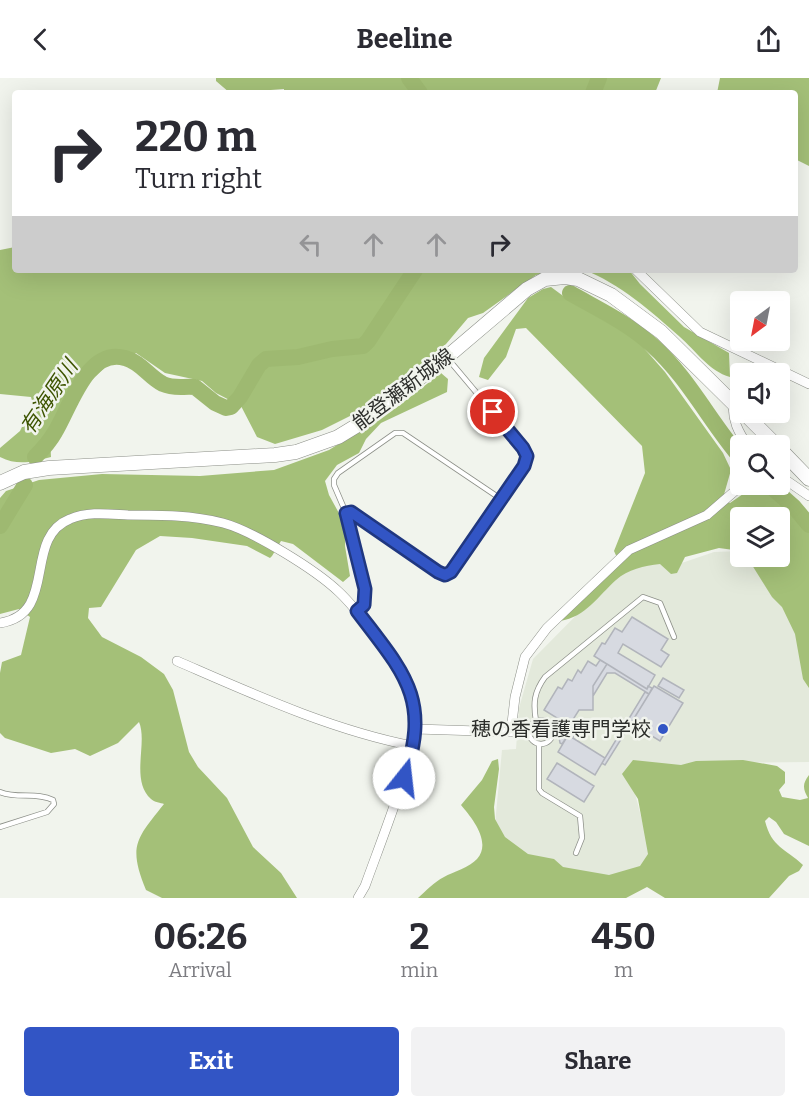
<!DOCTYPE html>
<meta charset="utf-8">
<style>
body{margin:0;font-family:Bitter,"Noto Sans JP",serif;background:#f2f2f3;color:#2b2b33;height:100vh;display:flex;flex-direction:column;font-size:22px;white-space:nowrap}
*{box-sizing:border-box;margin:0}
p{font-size:20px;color:#7c7c81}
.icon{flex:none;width:33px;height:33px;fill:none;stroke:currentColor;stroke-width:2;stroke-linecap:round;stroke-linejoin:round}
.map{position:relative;height:820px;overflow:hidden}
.panel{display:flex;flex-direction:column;background:#fff;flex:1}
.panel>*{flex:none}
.top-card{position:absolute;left:12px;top:12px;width:786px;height:183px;border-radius:6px;box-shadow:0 6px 24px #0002;background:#fff;color:#2b2b33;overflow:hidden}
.needle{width:39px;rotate:212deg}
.controls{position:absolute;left:730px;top:213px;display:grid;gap:12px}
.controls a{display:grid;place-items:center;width:60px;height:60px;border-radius:6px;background:#fff;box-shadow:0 6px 24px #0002;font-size:30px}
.pin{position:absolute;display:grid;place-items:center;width:51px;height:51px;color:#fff;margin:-26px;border:3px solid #fff;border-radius:50%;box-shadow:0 2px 6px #0007}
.me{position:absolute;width:66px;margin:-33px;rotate:16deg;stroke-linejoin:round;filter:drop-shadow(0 0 4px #0008)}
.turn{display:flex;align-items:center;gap:21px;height:126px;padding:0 24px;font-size:27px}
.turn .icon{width:78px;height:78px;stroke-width:2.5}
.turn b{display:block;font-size:42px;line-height:51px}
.lanes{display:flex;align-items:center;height:57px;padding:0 24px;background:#0003;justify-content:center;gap:30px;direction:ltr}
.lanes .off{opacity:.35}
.eta{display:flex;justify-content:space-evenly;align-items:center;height:102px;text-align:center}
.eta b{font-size:36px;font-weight:700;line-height:42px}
.primary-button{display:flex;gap:12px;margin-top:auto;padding:12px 24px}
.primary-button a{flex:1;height:69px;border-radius:6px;background:#3255c5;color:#fff;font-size:24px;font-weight:700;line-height:69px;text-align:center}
.primary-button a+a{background:#f2f2f3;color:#2b2b33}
header{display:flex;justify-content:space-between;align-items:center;height:78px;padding:0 24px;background:#fff;font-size:27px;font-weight:700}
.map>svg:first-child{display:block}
</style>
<header><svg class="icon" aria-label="back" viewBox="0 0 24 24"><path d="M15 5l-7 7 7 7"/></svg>Beeline<svg class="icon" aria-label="share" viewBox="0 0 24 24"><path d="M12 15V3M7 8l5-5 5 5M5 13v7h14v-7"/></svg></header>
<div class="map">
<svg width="809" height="820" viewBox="0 0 809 820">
<rect width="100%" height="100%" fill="#f1f4ed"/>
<!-- built -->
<path fill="#e3e9db" d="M741 473V478L752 479 788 531 809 598V684L702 685 631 700 651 777 642 790 614 799 560 790 496 768 494 757 502 672 516 671 519 630 533 581 621 492 654 483 673 488 714 474Z"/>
<!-- forest -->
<path fill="#a4c078" d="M216 0H661L655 15H284V11L230 15 216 3Z
M720 0H809V88L795 81V15H717Z
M15 169V192H565L536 197 483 235 468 240 446 266 372 327 322 352 275 366 257 359 241 328 216 315 202 303 165 295 136 275 110 285 82 311 62 338 50 360 51 379C32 384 18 388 0 379V370L20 353 33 326 31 319 0 316V172Z
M584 192H629L640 206 684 249 729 275 730 299C709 293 696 273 680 259 652 234 619 205 584 192Z
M551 209 570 223 635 260 665 294 723 375 731 392 723 420 730 425 756 407 767 412 809 455V610L803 601 795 556 782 529 772 519 747 479 780 478V440H741V473L719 470 685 479 677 495 671 496 660 486C644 488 628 491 616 502 598 518 586 539 560 543L619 484 614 473 645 395 642 368 526 250 516 251 506 279 488 302 479 299 484 280 528 220 543 211Z
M441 295 448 301 447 314 381 345 366 361 359 375 337 387 325 403 329 417 346 448 345 468 350 498 343 504 293 466 281 463 272 478 270 480 247 468 192 460 160 458 136 472 101 529 89 530 88 540 102 559 141 579 164 596 173 612 189 674 198 689 227 720 253 769 281 795 297 820H162L146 812C128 768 136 761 164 726 161 725 154 724 151 721 130 702 148 665 139 644L118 665 90 678 75 671 51 675 5 660 0 655V595L2 584 21 577 30 539 19 531 0 536V420L6 413 39 402 102 396 200 398 274 392 329 372 396 330Z
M498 681 499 691 494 729 495 741 505 759 528 776 554 781 563 789 609 797 640 788 648 776 638 721 622 696 633 682 681 687 696 683 743 682 777 688 785 694V705L779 712 782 719 800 722 808 720C803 711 802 706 809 697V768L784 756 776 744 769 739 765 743C772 770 785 770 803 787L799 793 789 798 769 820H665L647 809 626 820H418C426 813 434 804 444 799 453 794 470 789 477 781 492 764 472 740 461 727L482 702 492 683Z"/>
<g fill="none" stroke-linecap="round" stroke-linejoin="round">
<!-- river -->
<path stroke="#9eb971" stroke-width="16" d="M409 0 420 15
M593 15 599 0
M570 215C598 231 628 245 652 267 688 299 710 344 741 380
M35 379C43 371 50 363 55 354 70 330 87 269 125 280 141 284 149 299 163 306 174 311 183 308 195 309L215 325 226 330 231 329 240 319 259 287 266 281 298 279 332 271 363 268 368 263 415 192
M768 406 794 429 809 447
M0 448 25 407"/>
</g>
<!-- building -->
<path fill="#d7dae1" stroke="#b1b4bb" stroke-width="1.5" d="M632 539 668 561 661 572 669 577 661 589 623 566 618 575 655 597 647 611 594 578 602 565 605 566 615 550 622 554Z
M600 582 607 586 593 608V632H579L572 643 575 652 573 660 568 657 562 666 560 665 558 653 562 643 544 632 558 609 562 611 568 601 572 603 578 592 581 595 588 583 596 588Z
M607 586 647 611 648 608 652 610 649 616 615 595H607L593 618V608Z
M663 600 684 612 679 620 658 608Z
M654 608 683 625 660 663 637 649 639 645 633 642Z
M645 614 649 616 633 642 605 687 602 685Z
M568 657 605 680 595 697 558 674Z
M557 685 594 708 584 724 547 701Z"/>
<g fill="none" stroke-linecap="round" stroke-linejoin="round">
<defs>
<path id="service" d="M346 435 351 434 438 494 445 497 451 493 524 388 527 378 523 370 449 282
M357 533 364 527 365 511 346 435 334 407V401L338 395 395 355H403L501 421
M529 654a12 12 0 1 1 24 0a12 12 0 1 1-24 0Z
M536 643C533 625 534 614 545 599L643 519 660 525 674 559
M511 654 528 653
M539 667V711L542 715 580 738 582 760 576 775
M0 714C17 721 37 714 53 722L54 726 47 734 0 749"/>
<path id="minor" d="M636 192 700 254 809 306
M734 325C731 341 739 355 748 368
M780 398 809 418
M0 545C59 536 22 460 70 441 88 433 109 436 128 437 160 437 192 437 223 445 253 453 316 492 339 514 356 530 369 549 383 567 396 584 411 604 415 626 421 663 405 698 393 731 384 757 374 783 365 808L358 820
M177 583C253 616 331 652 413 668
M416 651 511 654 515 619 525 579 547 550 629 472 707 437 743 406"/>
<path id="secondary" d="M743 334 777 368
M780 371 809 401
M0 405 24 394 49 390 275 377 296 374 338 359 361 345 447 279 527 211 545 201 565 199 578 201 611 217 661 254 741 333"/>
</defs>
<!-- service casing -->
<use href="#service" stroke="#8d9089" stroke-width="6"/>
<!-- minor casing -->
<use href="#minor" stroke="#8d9089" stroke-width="10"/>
<!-- secondary casing -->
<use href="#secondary" stroke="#8d9089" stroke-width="15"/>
<!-- service -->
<use href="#service" stroke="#fff" stroke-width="4.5"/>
<!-- minor -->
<use href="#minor" stroke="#fff" stroke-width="9"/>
<!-- secondary -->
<use href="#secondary" stroke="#fff" stroke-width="14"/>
</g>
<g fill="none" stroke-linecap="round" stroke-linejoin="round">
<defs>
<path id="route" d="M404 700C432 620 403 594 357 533L364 527 365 511 346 435 351 434 438 494 445 497 451 494 524 388 527 378 523 370 493 334"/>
</defs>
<!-- route casing -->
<use href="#route" stroke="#203780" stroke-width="15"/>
<!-- route -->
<use href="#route" stroke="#3255c5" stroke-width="10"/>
</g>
<!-- markers -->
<circle fill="#3255c5" stroke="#f1f4ed" stroke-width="2" cx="663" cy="651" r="6"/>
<g text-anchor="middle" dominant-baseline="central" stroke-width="5" stroke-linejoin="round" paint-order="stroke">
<!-- street labels -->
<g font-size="20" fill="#2c2e2b" stroke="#f1f4ed">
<text transform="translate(403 311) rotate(-37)">能登瀬新城線</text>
</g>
<!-- poi labels -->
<g font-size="20" fill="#2c2e2b" stroke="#f1f4ed" text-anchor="end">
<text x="651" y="651">穂の香看護専門学校</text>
</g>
<!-- water labels -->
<g font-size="21" font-style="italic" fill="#3d5400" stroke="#f1f4ed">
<text transform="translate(49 319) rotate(-56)">有海原川</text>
</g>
</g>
</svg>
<div class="controls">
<a><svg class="needle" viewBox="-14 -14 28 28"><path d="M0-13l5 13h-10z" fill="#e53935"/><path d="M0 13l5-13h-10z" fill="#7c7c81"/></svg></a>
<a><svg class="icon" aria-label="sound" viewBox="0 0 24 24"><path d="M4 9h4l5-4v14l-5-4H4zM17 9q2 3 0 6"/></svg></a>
<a><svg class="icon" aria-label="search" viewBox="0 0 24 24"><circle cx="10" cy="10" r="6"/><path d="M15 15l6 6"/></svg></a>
<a><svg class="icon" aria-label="layers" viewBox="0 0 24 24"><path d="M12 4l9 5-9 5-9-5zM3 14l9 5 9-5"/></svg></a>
</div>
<div class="pin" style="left:493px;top:334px;background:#d93025"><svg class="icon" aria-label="arrive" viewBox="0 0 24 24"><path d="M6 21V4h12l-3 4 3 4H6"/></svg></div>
<svg class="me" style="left:404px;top:700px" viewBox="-20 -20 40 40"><circle r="19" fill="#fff"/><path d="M0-13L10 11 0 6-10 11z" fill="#3255c5"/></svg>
<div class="top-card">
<div class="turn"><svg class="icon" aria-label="right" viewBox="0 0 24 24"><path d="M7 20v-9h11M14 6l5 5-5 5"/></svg><div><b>220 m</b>Turn right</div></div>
<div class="lanes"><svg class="icon off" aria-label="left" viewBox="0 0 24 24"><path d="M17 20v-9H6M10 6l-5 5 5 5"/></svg><svg class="icon off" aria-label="ahead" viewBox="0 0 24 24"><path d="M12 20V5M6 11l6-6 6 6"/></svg><svg class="icon off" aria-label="ahead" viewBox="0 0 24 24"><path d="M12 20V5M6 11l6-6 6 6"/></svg><svg class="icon" aria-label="right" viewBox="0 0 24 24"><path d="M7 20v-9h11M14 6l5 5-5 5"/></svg></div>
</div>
</div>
<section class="panel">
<div class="eta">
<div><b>06:26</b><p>Arrival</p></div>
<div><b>2</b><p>min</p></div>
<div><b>450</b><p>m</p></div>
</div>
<div class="primary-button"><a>Exit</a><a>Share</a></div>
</section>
